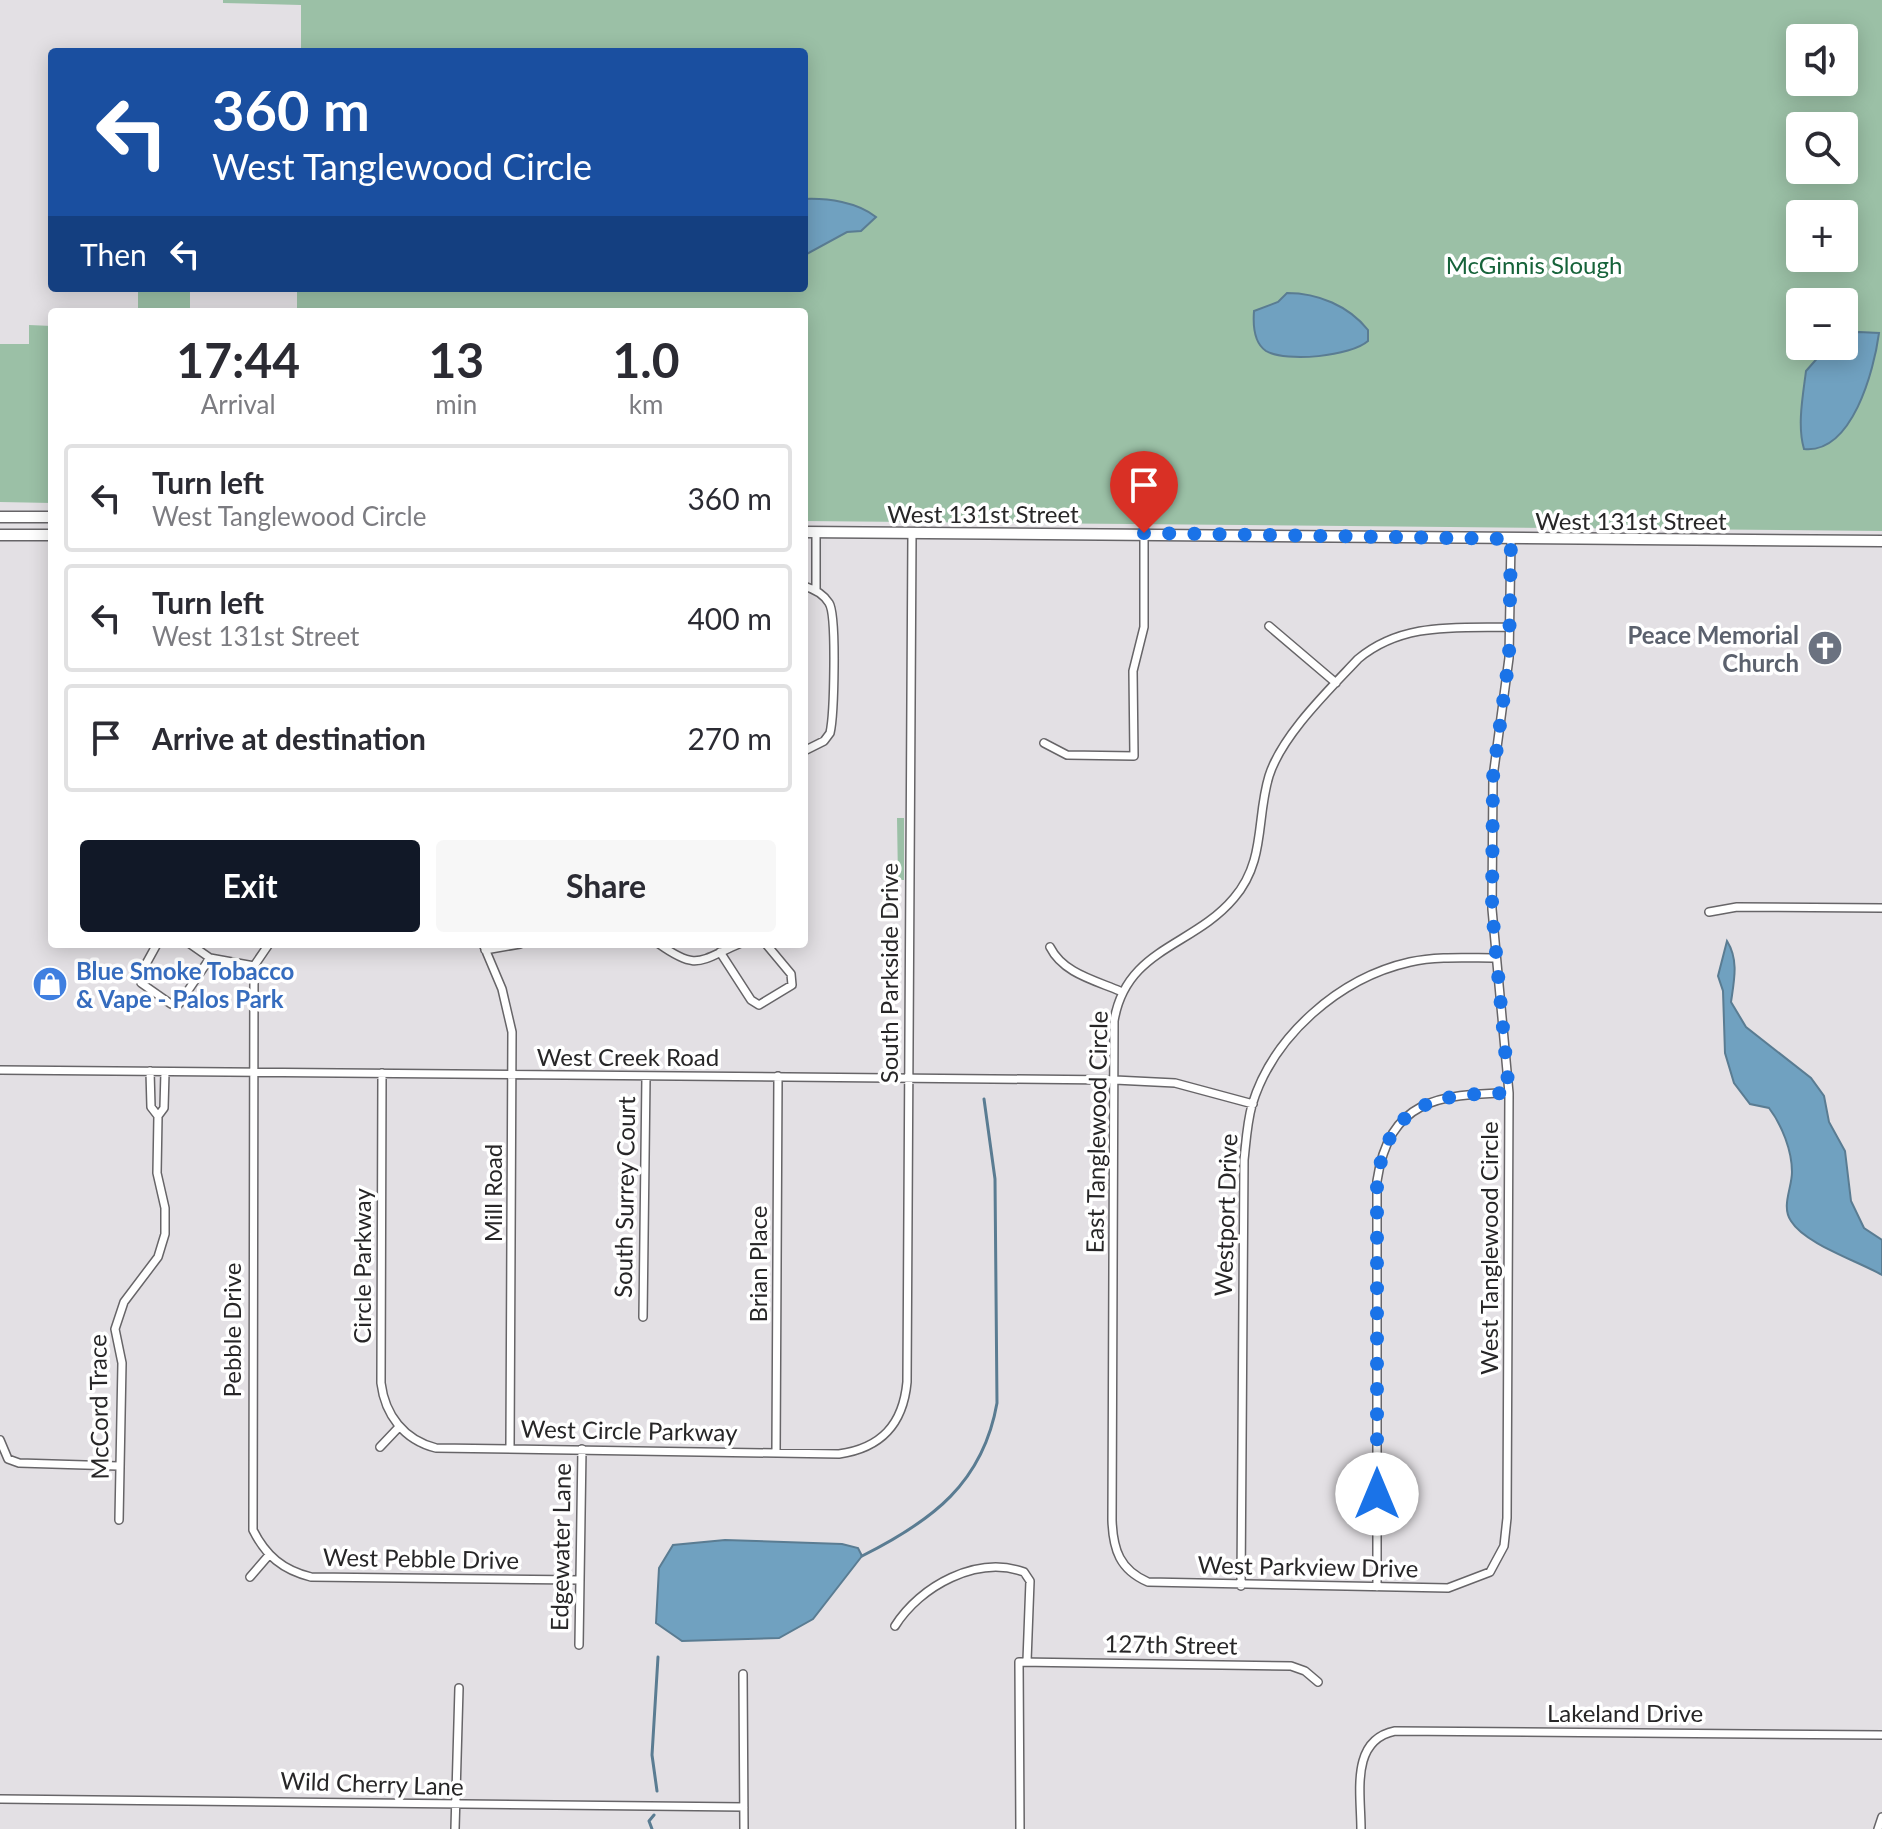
<!DOCTYPE html>
<meta charset="utf-8">
<style>
body{margin:0;font-family:Lato,sans-serif;background:#f7f7f7;color:#2b2b33;height:100vh;display:flex;flex-direction:column;font-size:30px;white-space:nowrap}
*{box-sizing:border-box;margin:0}
p{font-size:26px;color:#7c7c81}
.icon{flex:none;width:44px;height:44px;fill:none;stroke:currentColor;stroke-width:2;stroke-linecap:round;stroke-linejoin:round}
.map{position:relative;flex:1;overflow:hidden}
.details{position:absolute;left:48px;top:308px;width:760px;height:640px;display:flex;flex-direction:column;background:#fff;border-radius:8px;box-shadow:0 4px 20px #0003}
.details>*{flex:none}
.top-card{position:absolute;left:48px;top:48px;width:760px;height:244px;border-radius:8px;box-shadow:0 4px 20px #0003;background:#1a4fa0;color:#fff;overflow:hidden}
.controls{position:absolute;left:1786px;top:24px;display:grid;gap:16px}
.controls a{display:grid;place-items:center;width:72px;height:72px;border-radius:8px;background:#fff;box-shadow:0 4px 20px #0003;font-size:40px}
.pin{position:absolute;display:grid;place-items:center;width:68px;height:68px;color:#fff;margin:-82px -34px;border-radius:50% 50% 50% 0;rotate:-45deg;box-shadow:0 0 8px #0007}
.pin .icon{rotate:45deg}
.me{position:absolute;width:88px;margin:-44px;rotate:0deg;stroke-linejoin:round;filter:drop-shadow(0 0 6px #0008)}
.turn{display:flex;align-items:center;gap:28px;height:168px;padding:0 32px;font-size:36px}
.turn .icon{width:104px;height:104px;stroke-width:2.5}
.turn b{display:block;font-size:56px;line-height:68px}
.then{display:flex;align-items:center;height:76px;padding:0 32px;background:#0003;gap:16px;font-size:30px}
.eta{display:flex;justify-content:space-evenly;align-items:center;height:136px;text-align:center}
.eta b{font-size:48px;font-weight:700;line-height:56px}
.primary-button{display:flex;gap:16px;margin-top:auto;padding:16px 32px}
.primary-button a{flex:1;height:92px;border-radius:8px;background:#111827;color:#fff;font-size:32px;font-weight:700;line-height:92px;text-align:center}
.primary-button a+a{background:#f7f7f7;color:#2b2b33}
ul{padding:0;list-style:none}
li{display:flex;align-items:center;gap:24px;height:108px;margin:0 16px 12px;padding:0 16px;border:4px solid #e1e1e2;border-radius:8px}
li div{flex:1}
li b{display:block;font-size:30px}
li em{font-style:normal}
.map>svg:first-child{display:block}
</style>
<div class="map">
<svg width="1882" height="1829" viewBox="0 0 1882 1829">
<rect width="100%" height="100%" fill="#e3e0e4"/>
<!-- green -->
<path fill="#9bc0a6" fill-rule="evenodd" d="M223 0H1882V531L804 521V312H297V288H804V52H301V5L223 3ZM1800 38H1844V82H1800ZM1800 126H1844V170H1800ZM1800 214H1844V258H1800ZM1800 302H1844V346H1800Z
M138 288H190V312H138Z
M29 325 52 326V503L0 502V344H29Z
M897 818H904V880H898Z"/>
<!-- water -->
<path fill="#70a1c0" stroke="#5a7c92" stroke-width="2" d="M804 199C828 198 857 202 876 217L861 231 847 232 805 255Z
M1287 293C1318 293 1349 306 1368 330V341C1351 356 1287 363 1266 351 1254 343 1253 324 1254 311L1278 302Z
M1859 332 1879 333C1874 371 1852 454 1804 449 1797 426 1803 395 1806 371L1828 346H1844V335Z
M1727 941C1739 960 1734 981 1731 1002L1746 1027 1811 1078 1824 1096 1829 1122 1845 1151 1851 1201 1864 1228 1882 1240V1275C1858 1261 1805 1244 1791 1221 1781 1206 1792 1188 1792 1172 1792 1151 1782 1125 1769 1108L1750 1104 1734 1083 1725 1053 1723 991 1718 976Z
M725 1540 842 1544 858 1548 862 1556 813 1619 779 1638 682 1641 656 1623 659 1568 673 1545Z"/>
<g fill="none" stroke-linecap="round" stroke-linejoin="round">
<!-- stream -->
<path stroke="#5a7c92" stroke-width="3" d="M862 1556C932 1521 983 1483 997 1403L995 1179 984 1099
M657 1791 652 1755 658 1657
M652 1829 649 1821 654 1815"/>
<defs>
<path id="street" d="M816 532V590
M804 586C814 589 823 593 829 603 837 615 834 716 830 733L824 741 804 751
M1269 626 1336 683
M1510 627C1456 628 1402 622 1358 659 1329 690 1282 735 1269 776 1256 818 1266 861 1234 898 1193 947 1126 948 1114 1021L1112 1520C1113 1550 1120 1570 1148 1582L1448 1588 1490 1572 1504 1546 1507 1518 1509 1093 1492 909 1493 777 1509 658 1511 539
M1044 743 1067 755 1134 756 1133 671 1144 627V533
M1709 912 1737 907 1882 908
M157 944 141 973V983L171 1004H179L210 958
M190 944 210 958 254 966
M269 944 254 966 253 1530C266 1556 283 1570 311 1577L580 1580
M483 944 502 989 512 1032 510 1447
M659 944C697 971 699 961 739 944
M1050 947C1063 973 1094 980 1120 991
M485 950 520 944
M720 952 751 1000 759 1005 792 985 791 974 766 944
M0 1070 1115 1080 1175 1083 1253 1104
M150 1071 151 1107 158 1116
M382 1073 381 1383C385 1415 404 1440 436 1448L839 1454C881 1448 903 1425 907 1382L912 533
M643 1317 646 1077
M0 1440 8 1459 19 1463 118 1466
M380 1447 399 1427
M776 1452 778 1076
M119 1520 122 1363 115 1329 124 1302 158 1257 165 1234V1208L157 1173 158 1116 164 1108 165 1072
M250 1577 269 1555
M1241 1586 1244 1160C1246 1142 1247 1123 1252 1105 1273 1036 1339 978 1410 962 1437 956 1467 958 1496 958
M1377 1587V1181C1389 1100 1438 1094 1509 1093
M895 1626C920 1586 977 1555 1024 1572L1030 1581 1027 1661
M579 1645 582 1449
M743 1674 744 1829
M0 1799 744 1807
M455 1829 459 1688
M1020 1829 1019 1662 1291 1666 1305 1671 1318 1682
M1361 1829C1361 1793 1350 1740 1395 1731L1882 1735
M1878 1829 1882 1817"/>
<path id="secondary" d="M0 517H52
M804 532 1882 541
M0 535H52"/>
</defs>
<!-- street casing -->
<use href="#street" stroke="#676568" stroke-width="10"/>
<!-- secondary casing -->
<use href="#secondary" stroke="#676568" stroke-width="13"/>
<!-- street -->
<use href="#street" stroke="#fff" stroke-width="7"/>
<!-- secondary -->
<use href="#secondary" stroke="#fff" stroke-width="10"/>
</g>
<g fill="none" stroke-linecap="round" stroke-linejoin="round">
<!-- route -->
<path stroke="#1a73e8" stroke-width="14" stroke-dasharray="0 25.2" d="M1144 533 1511 539 1509 658 1493 777 1492 909 1509 1093C1438 1094 1389 1100 1377 1181V1494"/>
</g>
<!-- icons -->
<defs>
<symbol id="church-disc" viewBox="-11 -11 22 22"><circle r="9.5" fill="#6b7280" stroke="#fff"/><path d="M-1.2-6h2.4v3.5h3.3v2.4h-3.3V6h-2.4V-.1h-3.3v-2.4h3.3Z" fill="#fff"/></symbol>
<symbol id="shop-disc" viewBox="-11 -11 22 22"><circle r="9.5" fill="#3f7fe0" stroke="#fff"/><path d="M-5-2.5h2.3a2.7 3.5 0 0 1 5.4 0H5L5.5 6h-11ZM-1.5-2.5h3a1.5 2.3 0 0 0-3 0Z" fill="#fff"/></symbol>
</defs>
<g fill-rule="evenodd">
<use href="#church-disc" x="1805" y="628" width="40" height="40"/>
<use href="#shop-disc" x="30" y="964" width="40" height="40"/>
</g>
<g text-anchor="middle" dominant-baseline="central" stroke-width="7" stroke-linejoin="round" paint-order="stroke">
<!-- park labels -->
<g font-size="24" fill="#16633a" stroke="#fff">
<text x="1534" y="264">McGinnis Slough</text>
</g>
<!-- street labels -->
<g font-size="24" fill="#272627" stroke="#fff">
<text x="983" y="513">West 131st Street</text>
<text x="1631" y="520">West 131st Street</text>
<text transform="translate(888 973) rotate(-90)">South Parkside Drive</text>
<text x="628" y="1056">West Creek Road</text>
<text transform="translate(1096 1132) rotate(-89)">East Tanglewood Circle</text>
<text transform="translate(492 1193) rotate(-90)">Mill Road</text>
<text transform="translate(624 1197) rotate(-89)">South Surrey Court</text>
<text transform="translate(1225 1215) rotate(-88)">Westport Drive</text>
<text transform="translate(1488 1248) rotate(-90)">West Tanglewood Circle</text>
<text transform="translate(757 1264) rotate(-90)">Brian Place</text>
<text transform="translate(361 1266) rotate(-90)">Circle Parkway</text>
<text transform="translate(231 1330) rotate(-90)">Pebble Drive</text>
<text transform="translate(98 1407) rotate(-91)">McCord Trace</text>
<text transform="translate(629 1430) rotate(1)">West Circle Parkway</text>
<text transform="translate(560 1547) rotate(-89)">Edgewater Lane</text>
<text transform="translate(421 1558) rotate(1)">West Pebble Drive</text>
<text transform="translate(1308 1566) rotate(1)">West Parkview Drive</text>
<text transform="translate(1171 1644) rotate(1)">127th Street</text>
<text x="1625" y="1712">Lakeland Drive</text>
<text transform="translate(372 1783) rotate(2)">Wild Cherry Lane</text>
</g>
<!-- worship labels -->
<g font-size="24" font-weight="bold" fill="#5b616d" stroke="#fff" text-anchor="end">
<text x="1799" y="634">Peace Memorial<tspan x="1799" dy="28">Church</tspan></text>
</g>
<!-- shop labels -->
<g font-size="24" font-weight="bold" fill="#366cbe" stroke="#fff" text-anchor="start">
<text x="76" y="970">Blue Smoke Tobacco<tspan x="76" dy="28">&amp; Vape - Palos Park</tspan></text>
</g>
</g>
</svg>
<div class="controls">
<a><svg class="icon" aria-label="sound" viewBox="0 0 24 24"><path d="M4 9h4l5-4v14l-5-4H4zM17 9q2 3 0 6"/></svg></a>
<a><svg class="icon" aria-label="search" viewBox="0 0 24 24"><circle cx="10" cy="10" r="6"/><path d="M15 15l6 6"/></svg></a>
<a>+</a>
<a>−</a>
</div>
<div class="pin" style="left:1144px;top:533px;background:#d93025"><svg class="icon" aria-label="arrive" viewBox="0 0 24 24"><path d="M6 21V4h12l-3 4 3 4H6"/></svg></div>
<svg class="me" style="left:1377px;top:1494px" viewBox="-20 -20 40 40"><circle r="19" fill="#fff"/><path d="M0-13L10 11 0 6-10 11z" fill="#1a73e8"/></svg>
<div class="top-card">
<div class="turn"><svg class="icon" aria-label="left" viewBox="0 0 24 24"><path d="M17 20v-9H6M10 6l-5 5 5 5"/></svg><div><b>360 m</b>West Tanglewood Circle</div></div>
<div class="then">Then<svg class="icon" aria-label="left" viewBox="0 0 24 24"><path d="M17 20v-9H6M10 6l-5 5 5 5"/></svg></div>
</div>
<section class="details">
<div class="eta">
<div><b>17:44</b><p>Arrival</p></div>
<div><b>13</b><p>min</p></div>
<div><b>1.0</b><p>km</p></div>
</div>
<ul>
<li><svg class="icon" aria-label="left" viewBox="0 0 24 24"><path d="M17 20v-9H6M10 6l-5 5 5 5"/></svg><div><b>Turn left</b><p>West Tanglewood Circle</p></div><em>360 m</em></li>
<li><svg class="icon" aria-label="left" viewBox="0 0 24 24"><path d="M17 20v-9H6M10 6l-5 5 5 5"/></svg><div><b>Turn left</b><p>West 131st Street</p></div><em>400 m</em></li>
<li><svg class="icon" aria-label="arrive" viewBox="0 0 24 24"><path d="M6 21V4h12l-3 4 3 4H6"/></svg><div><b>Arrive at destination</b></div><em>270 m</em></li>
</ul>
<div class="primary-button"><a>Exit</a><a>Share</a></div>
</section>
</div>
